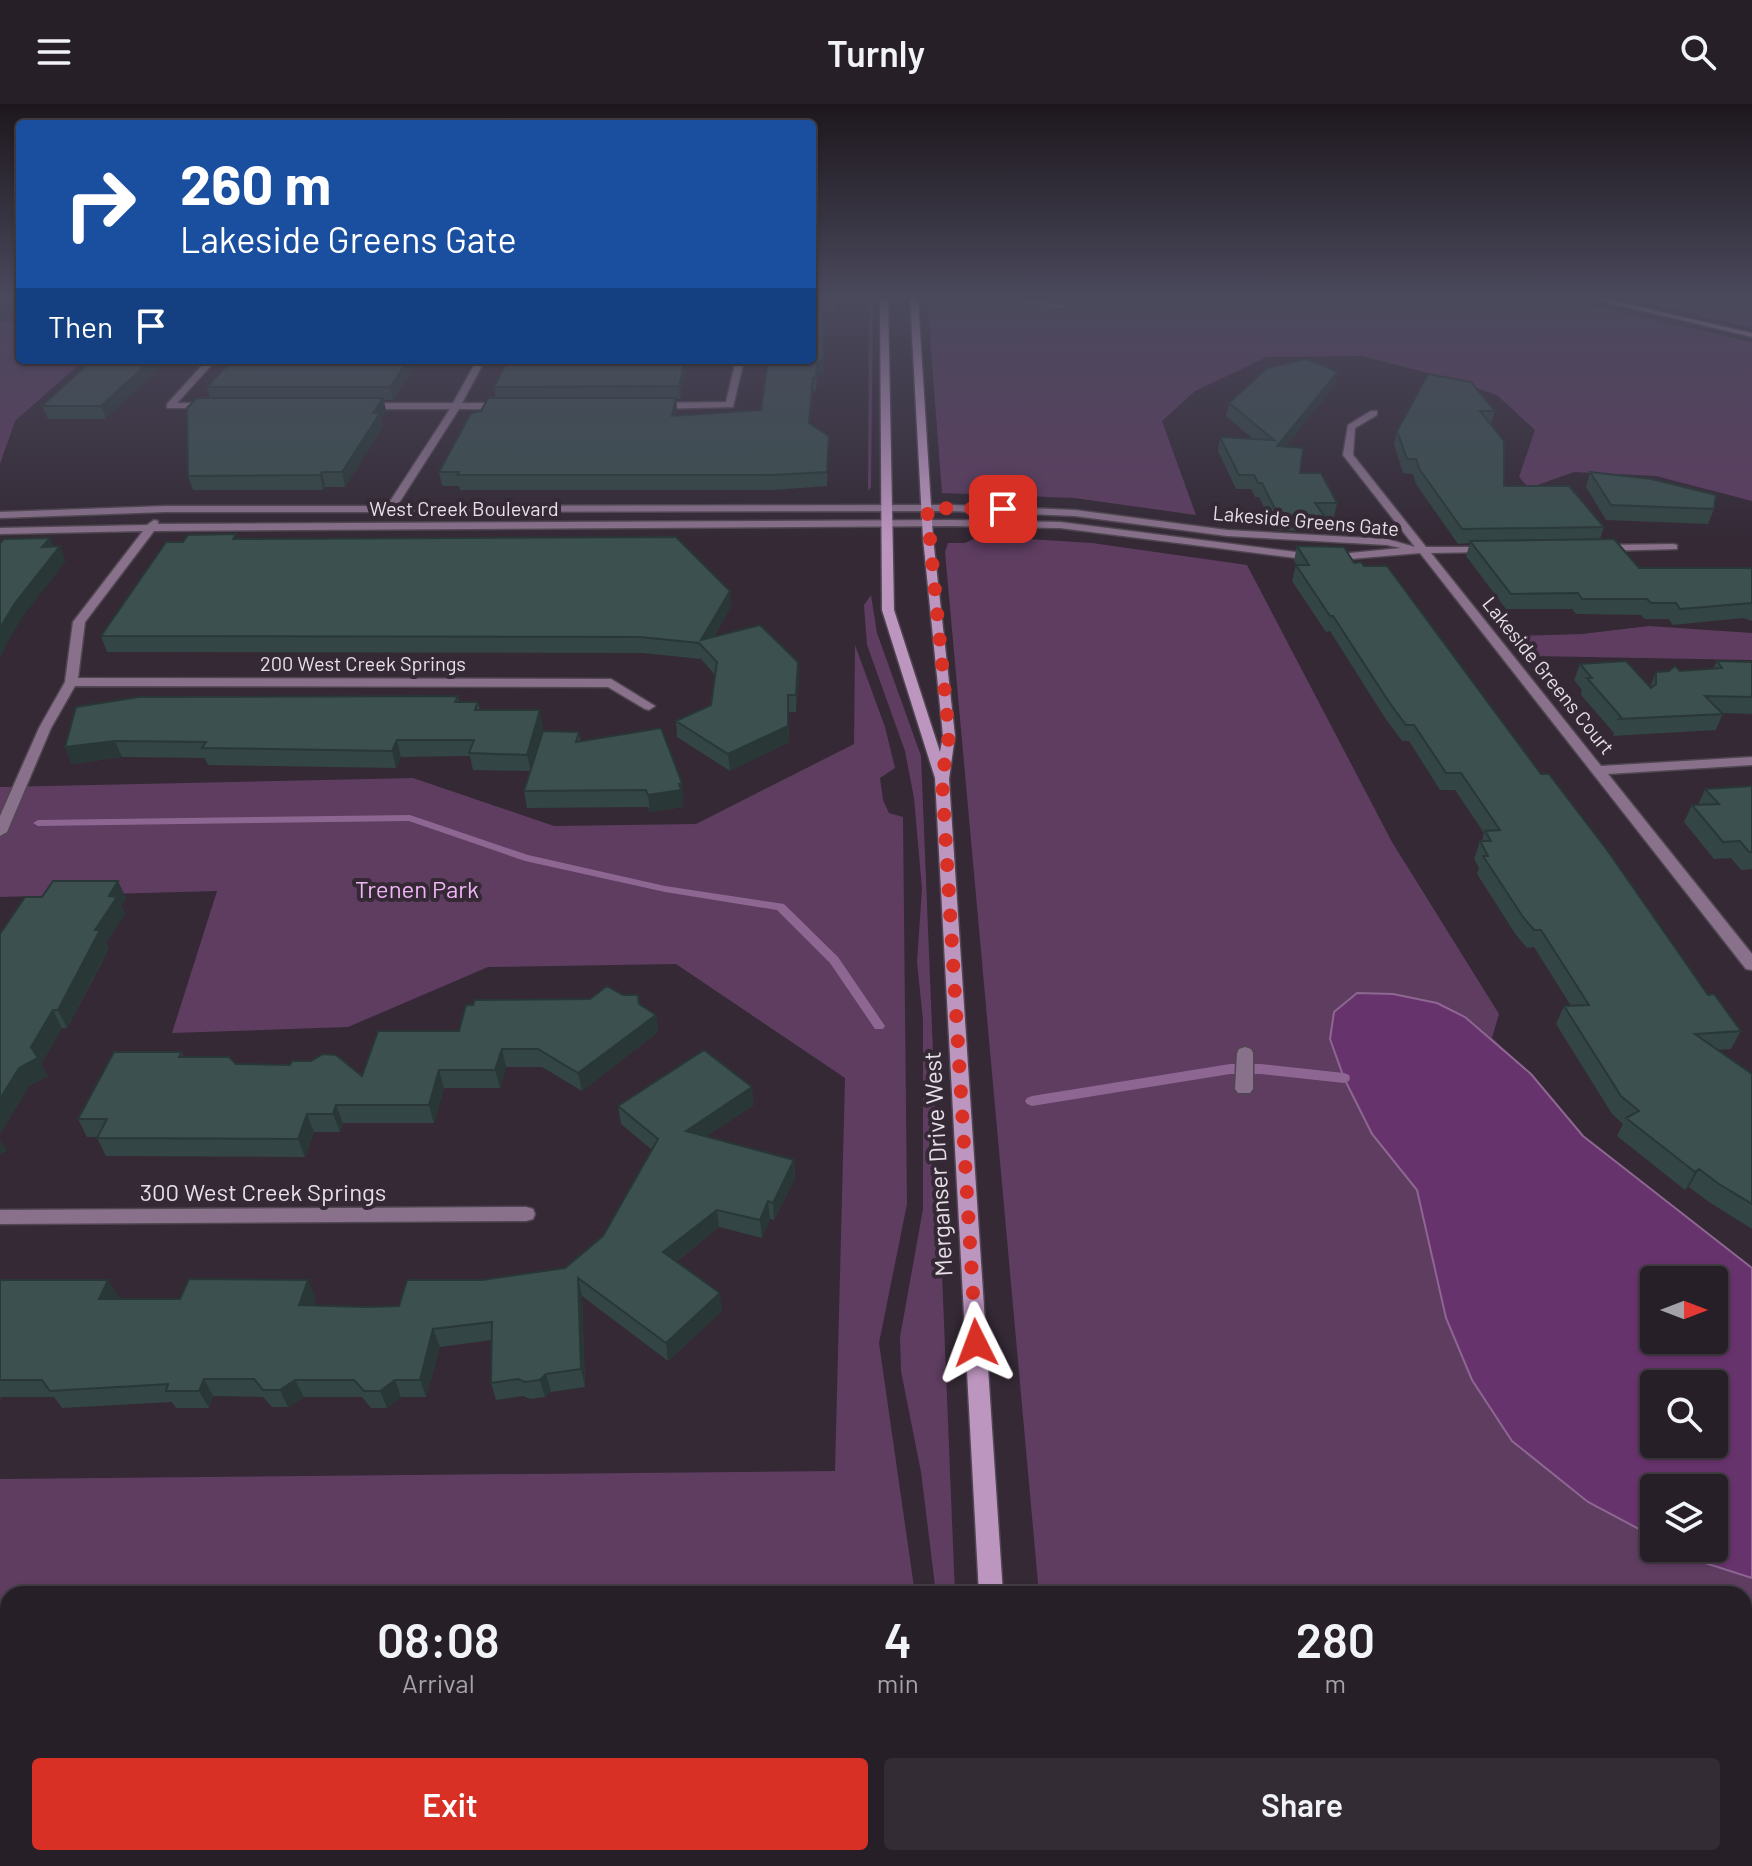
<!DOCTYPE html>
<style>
body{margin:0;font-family:Barlow,sans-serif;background:#332c34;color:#f1f3f6;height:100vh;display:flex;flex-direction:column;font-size:30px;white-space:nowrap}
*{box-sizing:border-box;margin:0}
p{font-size:26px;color:#a4a2a8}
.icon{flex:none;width:44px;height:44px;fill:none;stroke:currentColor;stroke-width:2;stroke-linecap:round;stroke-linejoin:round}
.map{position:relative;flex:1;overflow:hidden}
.side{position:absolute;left:0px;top:1482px;width:1752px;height:280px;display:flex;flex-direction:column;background:#271f28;border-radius:24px 24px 0 0;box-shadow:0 2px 6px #0004,0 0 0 2px #433d45}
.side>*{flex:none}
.top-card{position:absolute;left:16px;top:16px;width:800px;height:244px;border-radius:8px;box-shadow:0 2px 6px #0004,0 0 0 2px #433d45;background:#1a4fa0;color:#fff;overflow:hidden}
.needle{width:52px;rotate:90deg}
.fabs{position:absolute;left:1640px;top:1162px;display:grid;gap:16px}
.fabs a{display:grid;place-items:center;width:88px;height:88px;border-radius:8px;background:#271f28;box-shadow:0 2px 6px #0004,0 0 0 2px #433d45;font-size:40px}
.pin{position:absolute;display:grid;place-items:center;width:68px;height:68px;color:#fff;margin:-34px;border-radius:16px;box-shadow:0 4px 12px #0006}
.me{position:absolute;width:88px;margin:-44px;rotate:357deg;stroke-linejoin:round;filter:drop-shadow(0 0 6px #0008)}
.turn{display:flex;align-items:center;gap:28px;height:168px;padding:0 32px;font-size:36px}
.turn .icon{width:104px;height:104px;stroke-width:2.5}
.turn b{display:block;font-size:56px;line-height:68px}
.then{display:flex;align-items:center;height:76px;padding:0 32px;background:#0003;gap:16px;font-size:30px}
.eta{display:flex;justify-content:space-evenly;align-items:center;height:136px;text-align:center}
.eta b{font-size:48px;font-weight:600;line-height:56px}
.primary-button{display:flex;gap:16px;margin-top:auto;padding:16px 32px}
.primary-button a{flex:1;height:92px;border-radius:8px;background:#d93025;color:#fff;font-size:32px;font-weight:600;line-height:92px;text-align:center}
.primary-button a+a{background:#332c34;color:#f1f3f6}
header{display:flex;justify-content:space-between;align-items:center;height:104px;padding:0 32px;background:#271f28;font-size:36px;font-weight:600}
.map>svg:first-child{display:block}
</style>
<header><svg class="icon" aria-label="menu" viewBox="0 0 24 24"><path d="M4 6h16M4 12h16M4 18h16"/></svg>Turnly<svg class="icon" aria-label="search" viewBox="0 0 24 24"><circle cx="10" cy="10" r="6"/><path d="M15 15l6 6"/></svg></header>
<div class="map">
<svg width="1752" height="1762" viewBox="0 0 1752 1762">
<rect width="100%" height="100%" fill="#342935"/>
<!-- green -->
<path fill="#5e3d61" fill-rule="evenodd" d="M869 194H873L871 383 868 387Z
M927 194H1558L1752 238V397L1656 372 1574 368 1529 384 1519 373 1535 326 1497 291 1440 272 1362 252 1267 253 1195 287 1162 317 1196 411 1074 394 942 389Z
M1626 194 1752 195V224Z
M20 217V256H84L15 317 0 360V218Z
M981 432 1092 439 1247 461 1392 738 1499 910 1492 934 1531 970 1583 1032 1752 1164V1762H1063L1062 1754H1744V1490H1039L945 448 948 439H965ZM1654 1176H1714V1236H1654ZM1654 1280H1714V1340H1654ZM1654 1384H1714V1444H1654Z
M871 491 877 529 921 652 955 1490H936L921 1368 901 1267 900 1233 923 1105V916L917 858 922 785 914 694 905 647 867 541 864 501Z
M1649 522 1752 529V556L1532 552 1514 532 1582 530Z
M855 541 885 623 895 664 880 674 883 696 889 709 903 713 907 1100 879 1239 915 1490H8V1754H881L890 1762H0V1375L835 1367 845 974 676 860 488 863 348 923 172 929 217 787 0 793V683L413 674 554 722 696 720 854 640Z"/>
<!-- water -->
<path fill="#67336c" stroke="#8d6791" stroke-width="2" fill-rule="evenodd" d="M1357 889 1393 890 1437 899 1465 913 1531 970 1583 1032 1752 1164V1474L1699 1457 1675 1444H1714V1384H1654V1433L1588 1398 1512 1337 1472 1276 1446 1214 1417 1086 1372 1030 1344 974 1330 935 1334 908ZM1654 1176H1714V1236H1654ZM1654 1280H1714V1340H1654Z"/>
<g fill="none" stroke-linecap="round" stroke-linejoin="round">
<!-- stream -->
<path fill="#8d6791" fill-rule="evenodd" d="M410 711 528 751 665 782 784 800 838 853 885 922 883 925H875L830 859 777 806 665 788 525 757 409 717 38 722 33 719 38 716Z
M1230 960H1261L1344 969 1349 971 1350 974 1349 977 1344 979 1261 970H1230L1032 1002 1027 1000 1025 997 1027 994 1032 992Z"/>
<defs>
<path id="lane" d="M993 194H1014L1066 202 1062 204Z
M1245 943 1251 945 1253 949V985L1250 989H1238L1235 985 1237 949 1239 945Z"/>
<path id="street" d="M207 256H216L177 299H211L214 300V304H167V300Z
M477 256H485L462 299H503L507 302 503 305H459L397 402 951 401 1075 406 1227 426 1387 435 1415 443 1343 351 1348 321 1371 307H1377V311L1355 324 1353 351 1426 443H1491V447L1487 448 1431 449 1601 662 1752 653V661L1608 670 1752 850V866L1746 865 1420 449 1350 455 1296 454 1060 424 952 422 154 427 85 518 78 574 611 575 655 602 649 606 645 605 608 583 75 582 51 624 7 728 0 732V712L39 624 65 578 73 518 143 427 0 430V424L147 421 154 416 158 417V420L952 416 1060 418 1296 448 1350 449 1401 444 1387 441 1227 432 1075 412 951 407 394 408 387 413 383 412V408H165L0 414V408L165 402H387L450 305H366L362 302 366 299H453Z
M736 256H744L733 303 654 305 650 302 654 299 726 298Z
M1673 440 1677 441V445L1603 447 1598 444 1603 441Z
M526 1103 533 1105 535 1110 533 1115 526 1117 0 1120V1106Z"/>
<path id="secondary" d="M880 194H888L894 506 940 648 943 632 923 434 910 194H918L933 434 955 632 949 675 1003 1490H979L935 674 882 506Z
M1588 194H1601L1752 229V233Z
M994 1754H1020L1021 1762H995Z"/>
</defs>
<!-- lane casing -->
<use href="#lane" stroke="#504651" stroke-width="3"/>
<!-- street casing -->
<use href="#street" stroke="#504651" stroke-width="3"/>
<!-- secondary casing -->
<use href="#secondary" stroke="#504651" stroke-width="3"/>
<!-- lane -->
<use href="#lane" fill="#89718b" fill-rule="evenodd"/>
<!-- street -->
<use href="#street" fill="#89718b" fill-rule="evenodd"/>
<!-- secondary -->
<use href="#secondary" fill="#bd96c0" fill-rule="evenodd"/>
</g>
<!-- wall -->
<path fill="#334544" d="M812 194H837L836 208H824V269L817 273 816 287H813L810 320 829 332 827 382 774 386H460L459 382H442L439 368 481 307 496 294 494 283 689 256 680 295H676L677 307 676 312 761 306Z
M92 256 106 315H48L42 302Z
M420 256 393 296H384L386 307 381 315 383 323 345 383H325L323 386H193L188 372 210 294 207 283Z
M1338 268 1335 281 1285 343 1300 369 1337 399 1334 414H1324L1321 428 1275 426 1259 393H1255L1251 385H1236L1218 347 1220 333 1253 335 1226 312 1229 299Z
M1428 270 1495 307 1491 321 1504 382 1604 423 1600 435 1639 464H1752V517L1743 514 1673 521 1669 515H1645L1641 511 1576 510 1572 505H1506L1466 452 1470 439 1458 440 1416 380 1413 370 1403 369 1394 340 1397 327Z
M1590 368 1714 405 1708 420 1606 416 1586 383Z
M238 435 731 502 714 533 798 558 799 574 796 608H789V638L730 667 677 633 676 617 711 601 715 571 701 555 642 549 107 548 101 532 183 438Z
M1297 442 1354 459 1541 670 1708 891 1741 927 1731 945 1717 946 1752 970V1125L1709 1098 1689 1083 1685 1086 1617 1032 1623 1020 1612 1010 1556 920 1564 902H1571L1534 843 1527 844 1516 831 1477 770 1479 764 1474 755 1480 737H1482L1484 729 1455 686H1440L1409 637H1402L1385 614 1330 527 1326 528 1292 477 1296 461H1297L1294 457Z
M1717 557 1752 558V610L1723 609 1716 626 1613 632 1614 629 1581 591 1582 586 1574 576 1580 560 1650 583 1656 568 1713 565Z
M458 592 459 598H478L480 606 543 622 535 652 579 628 580 637 684 696H682L683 703 650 708 648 703 527 704 524 687 530 667 473 666 470 652 401 653 396 664 208 661 205 654 122 653 72 660 65 643Z
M1752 682V765L1741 766 1731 754 1714 755 1684 718 1692 701H1698L1705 685Z
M126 794 121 802 125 810 106 839 109 843 100 862 67 924H62L41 960 48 972 29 982 0 1030V830Z
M473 901H640L656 911 658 928 582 987 542 963H506L500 984H444L434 1019H343L340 1028H314L305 1053 106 1052 97 1034 98 1033H87L78 1015 182 948 183 953 236 960 362 972 459 927Z
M754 1001 707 1032 794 1056 795 1074 774 1116 770 1115 762 1134 719 1123 676 1158 722 1207 668 1257 582 1192 585 1283 551 1288 545 1293 530 1295 523 1292 496 1296 491 1279 492 1236 440 1243 426 1293H401L387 1304H371L362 1293H304L288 1303H272L263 1293 213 1292 209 1304H176L172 1298 62 1304 54 1293H1L0 1296V1176L119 1193 118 1195 316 1194 313 1202 367 1203 399 1202 482 1176 565 1164 603 1132 652 1046 621 1020 618 1002Z"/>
<!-- shaded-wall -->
<path fill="#293837" d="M824 196V269L817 273 816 287V274Z
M151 256H169L106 315 101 302Z
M408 256H420L393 296 390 283Z
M685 256H689L680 295 679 282Z
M1338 268 1335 281 1274 356 1277 342Z
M813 274V287L809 333V319Z
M383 294 386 307 381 315 383 323 345 383 342 368 373 309Z
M676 294 677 307 673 326 672 312Z
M829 332V346L827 382V368Z
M322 368 325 383 323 386 320 371Z
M50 434 56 448 60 442 66 457 22 514 6 541 0 555V524L42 443Z
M730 487 731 502 706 546 701 536Z
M798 558 799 574 796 608V591Z
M788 591 789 638 730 667 728 650Z
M540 606 543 622 531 668 527 651Z
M397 636 401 653 396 664 392 647Z
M115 637 122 653 72 660 65 643Z
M682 679 684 696H682L683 703 650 708 648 691Z
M118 777 126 794 121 802 125 810 106 839 109 843 67 924 58 906 95 826 109 792Z
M53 906 62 924 41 960 48 972 29 982 0 1030V995Z
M656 911 658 928 582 987 578 969Z
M502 945 506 963 500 984 495 966Z
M439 966 444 984 434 1019 429 1001Z
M752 983 754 1001 688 1045 686 1027Z
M336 1001 343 1019 340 1028 333 1010Z
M307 1010 314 1028 305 1053 298 1035Z
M0 1036 7 1047 0 1050Z
M794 1056 795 1074 774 1116 773 1099Z
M1699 1065 1689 1083 1685 1086 1695 1068Z
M768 1097 770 1115 762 1134 760 1116Z
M717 1106 719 1123 665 1166 663 1148Z
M578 1174 582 1192 585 1283 581 1265Z
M108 1176 119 1193 109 1213 99 1195Z
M308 1176 316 1194 306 1219 299 1201Z
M720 1189 722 1207 668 1257 666 1239Z
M433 1225 440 1243 426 1293 420 1276Z
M546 1270 551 1288 545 1293 540 1276Z
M204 1275 213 1292 209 1304 199 1287Z
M295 1276 304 1293 288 1303 280 1286Z
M395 1276 401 1293 387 1304 380 1287Z"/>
<!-- building -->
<path fill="#3b504f" stroke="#293837" stroke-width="2" d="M812 194H836V196H824L823 256 817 260 816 274H813L809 319 829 332 827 368 773 371H457L459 368H439L471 309 481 307 488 294H676L672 312 761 306 768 256H812Z
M1307 255 1338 268 1277 342 1303 344 1300 369H1321L1337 399H1315L1325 413 1278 411 1262 379H1258L1254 371H1239L1220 333 1274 336 1229 299 1267 264Z
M92 256H151L101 302H42Z
M232 256H408L390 283H207Z
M508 256H685L679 282 494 283Z
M1428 270 1471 278 1495 307H1480L1504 337V382H1569L1604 423 1462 425 1420 366 1416 355H1407L1397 327Z
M197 294H383L373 309H380L342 368H322L320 371 188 372 187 304Z
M1590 368 1651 375 1716 391 1714 405 1611 401Z
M236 430 233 435 676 433 730 487 701 536 760 521 798 558 796 591H788V622L728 650 676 617 711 601 717 558 699 539 640 533 101 532 166 438H183L188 431Z
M50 434 42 443 60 442 15 499 0 524V439L4 435Z
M1614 435 1639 464H1752V499L1680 505 1676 499H1651L1647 495H1582L1578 489 1511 490 1470 437Z
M1297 442 1344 443 1354 459 1361 458 1364 462H1387L1541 670H1549L1607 746 1708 891 1714 890 1741 927 1695 930 1752 970V1100L1719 1080 1699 1065 1695 1068 1626 1014 1639 1007 1621 992 1564 902 1589 901 1541 826H1534L1523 813 1483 752H1488L1480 737H1491L1485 727 1500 726 1461 669H1446L1414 621H1406L1389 598 1333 512H1330L1296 461H1309Z
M1626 557 1651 584 1656 580V568L1669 567 1675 562 1680 567 1722 564 1717 557 1752 558V593L1705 592 1723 610 1619 615 1621 613 1587 574H1592L1580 560Z
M458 592 455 598H478L475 606H540L527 651 469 649 474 636H397L392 647 202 644 206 638 115 637 65 643 76 603 139 593Z
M661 624 682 679 679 680 681 686 648 691 646 686 524 687 543 627 579 628 576 638Z
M1752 682V748H1749L1740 737 1723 738 1692 701 1719 700 1705 685Z
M53 777H118L109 792 117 793 95 826H100L58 906H53L31 943 38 954 19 964 0 995V830L25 793H42Z
M607 882 623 891H638L639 900 656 911 578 969 538 945H502L495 966H439L429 1001H336L333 1010H307L298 1035 97 1034 107 1015H78L114 948H182L179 953H229L236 960 290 961 292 957H311L323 950 336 951 362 972 378 927H459L466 901H473L475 896 590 895Z
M704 946 752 983 686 1027 794 1056 773 1099 768 1097 760 1116 717 1106 663 1148 720 1189 666 1239 578 1174 581 1265 546 1270 540 1276 525 1278 518 1275 491 1279 492 1218 433 1225 420 1276H395L380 1287H364L354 1276H295L280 1286H263L254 1275H204L199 1287H166L168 1280 50 1287 42 1276H0V1176H108L99 1195H180L189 1175 308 1176 299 1201 367 1203 399 1202 407 1176H482L565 1164 603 1132 658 1035 618 1002Z"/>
<!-- sky -->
<linearGradient id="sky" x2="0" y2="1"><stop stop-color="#1d171d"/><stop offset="0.44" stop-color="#4a495c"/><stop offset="1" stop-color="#4a495c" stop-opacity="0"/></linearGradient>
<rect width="1752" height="440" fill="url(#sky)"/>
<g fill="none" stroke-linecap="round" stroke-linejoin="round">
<!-- route -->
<path stroke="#d93025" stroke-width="14" stroke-dasharray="0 25.2" d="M976 1239 942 675 949 632 927 404 1003 405"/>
</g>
<g text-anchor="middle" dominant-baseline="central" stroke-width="8" stroke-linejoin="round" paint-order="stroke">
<!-- far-street labels -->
<g font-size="20" fill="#e6dfe7" stroke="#342935">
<text x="464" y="404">West Creek Boulevard</text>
<text transform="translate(1306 416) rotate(5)">Lakeside Greens Gate</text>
<text x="363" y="559">200 West Creek Springs</text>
<text transform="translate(1549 571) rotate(51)">Lakeside Greens Court</text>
</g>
<!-- park labels -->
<g font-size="24" fill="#f1b4f6" stroke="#342935">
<text x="417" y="784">Trenen Park</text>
</g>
<!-- street labels -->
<g font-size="24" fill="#e6dfe7" stroke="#342935">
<text transform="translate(937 1060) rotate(-93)">Merganser Drive West</text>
<text x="263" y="1087">300 West Creek Springs</text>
</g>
</g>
</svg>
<div class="fabs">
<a><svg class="needle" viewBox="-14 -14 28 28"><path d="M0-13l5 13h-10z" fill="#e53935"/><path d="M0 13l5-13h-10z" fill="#a4a2a8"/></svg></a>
<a><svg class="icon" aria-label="search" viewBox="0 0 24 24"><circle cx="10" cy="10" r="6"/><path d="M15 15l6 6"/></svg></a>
<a><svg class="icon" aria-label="layers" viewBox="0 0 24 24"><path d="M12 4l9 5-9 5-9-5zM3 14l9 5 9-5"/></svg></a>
</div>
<div class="pin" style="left:1003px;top:405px;background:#d93025"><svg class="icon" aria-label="arrive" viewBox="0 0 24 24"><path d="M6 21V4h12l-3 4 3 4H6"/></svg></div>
<svg class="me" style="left:976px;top:1239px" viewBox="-20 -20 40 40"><path d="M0-17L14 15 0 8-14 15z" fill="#d93025" stroke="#fff" stroke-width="4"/></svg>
<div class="top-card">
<div class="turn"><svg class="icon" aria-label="right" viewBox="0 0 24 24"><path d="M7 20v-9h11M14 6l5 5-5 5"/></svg><div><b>260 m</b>Lakeside Greens Gate</div></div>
<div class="then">Then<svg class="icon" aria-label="arrive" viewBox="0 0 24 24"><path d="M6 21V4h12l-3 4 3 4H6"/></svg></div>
</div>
<section class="side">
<div class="eta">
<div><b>08:08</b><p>Arrival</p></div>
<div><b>4</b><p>min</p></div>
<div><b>280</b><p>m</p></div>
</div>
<div class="primary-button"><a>Exit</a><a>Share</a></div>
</section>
</div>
